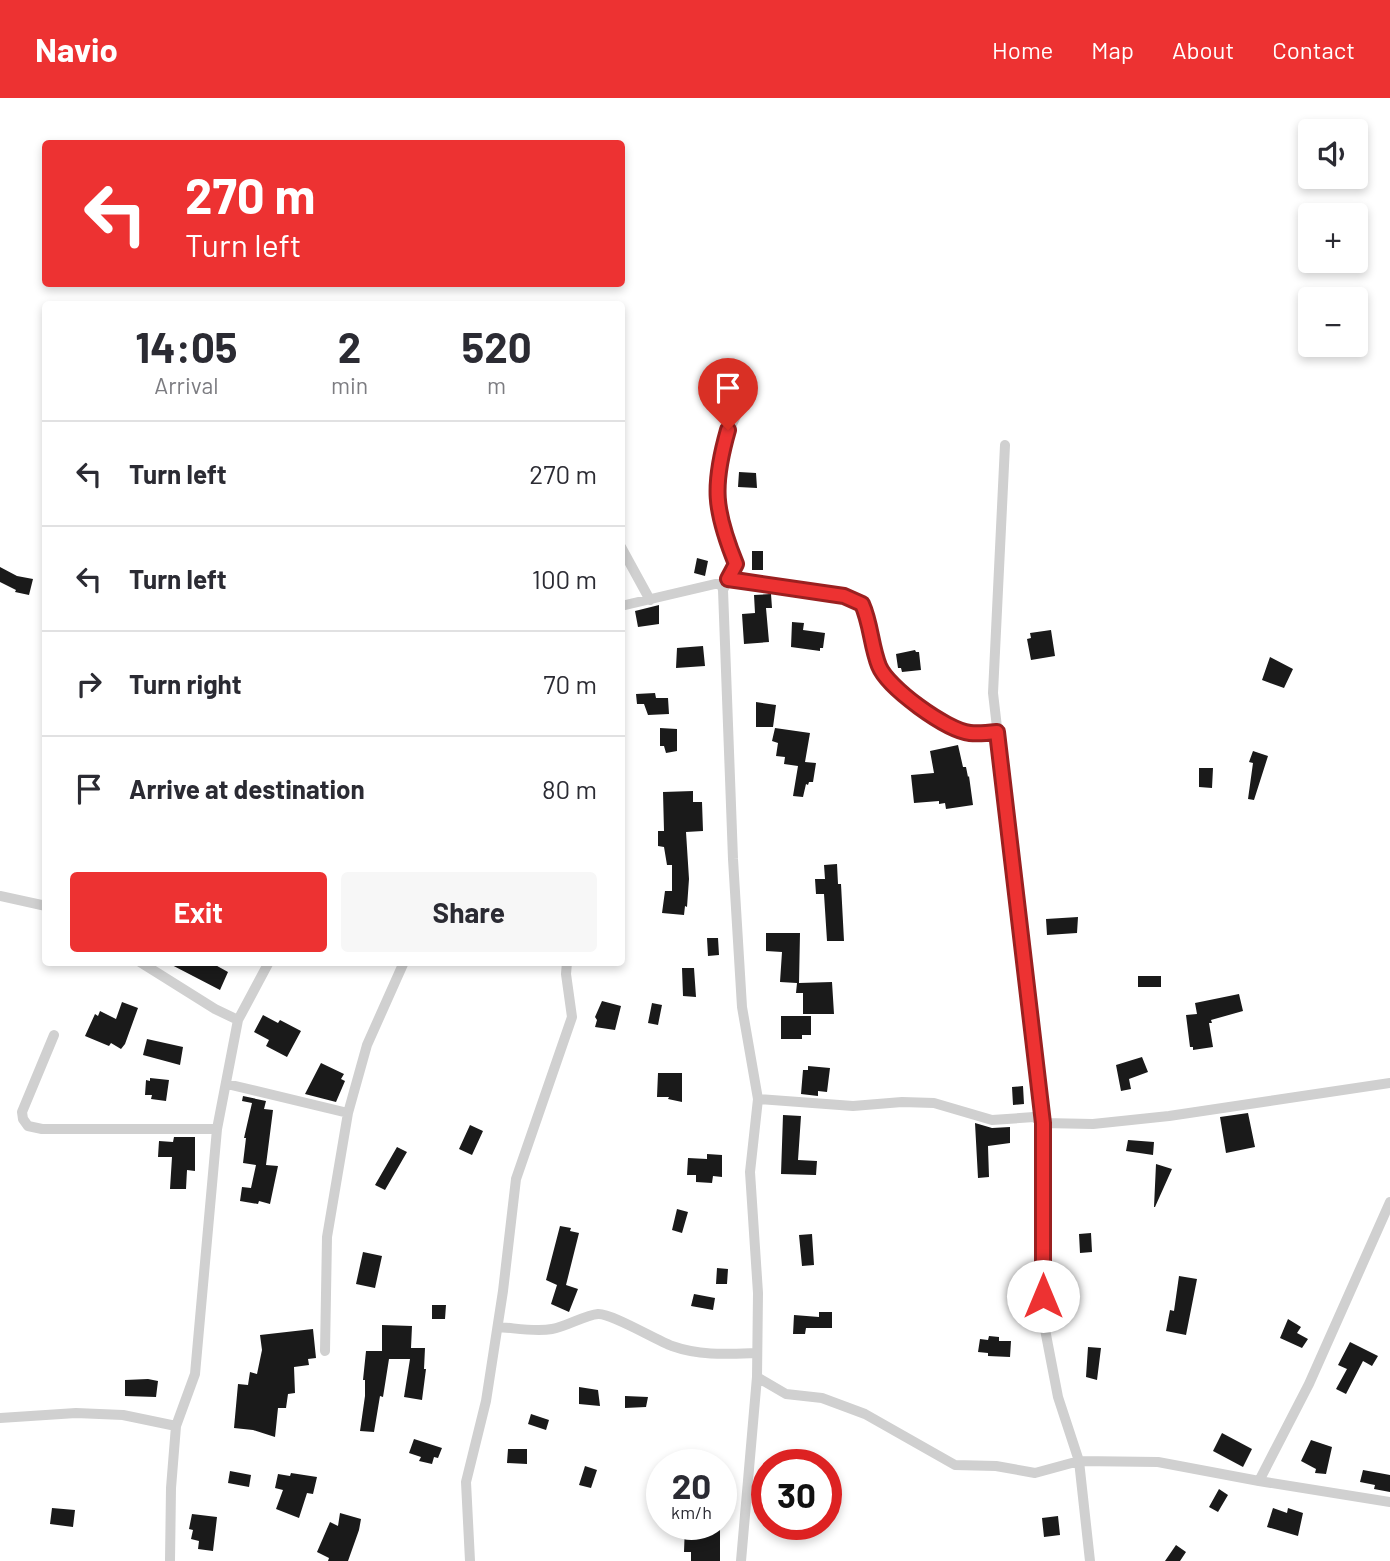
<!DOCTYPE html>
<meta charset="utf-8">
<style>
body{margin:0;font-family:Barlow,sans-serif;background:#f7f7f7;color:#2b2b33;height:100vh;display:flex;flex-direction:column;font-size:26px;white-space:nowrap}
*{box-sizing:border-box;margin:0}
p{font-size:23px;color:#7c7c81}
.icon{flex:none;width:38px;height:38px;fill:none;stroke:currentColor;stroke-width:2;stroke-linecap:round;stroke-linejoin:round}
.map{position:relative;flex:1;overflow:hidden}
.panel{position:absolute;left:42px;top:203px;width:583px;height:665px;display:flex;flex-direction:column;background:#fff;border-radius:7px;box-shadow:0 4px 10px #0003}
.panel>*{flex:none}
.guide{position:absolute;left:42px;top:42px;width:583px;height:147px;border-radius:7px;box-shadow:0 4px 10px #0003;background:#ed3232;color:#fff;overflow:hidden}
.buttons{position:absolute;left:1298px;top:21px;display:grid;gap:14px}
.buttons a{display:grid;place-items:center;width:70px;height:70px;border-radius:7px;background:#fff;box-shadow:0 4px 10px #0003;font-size:35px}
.speed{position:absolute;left:646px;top:1351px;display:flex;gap:14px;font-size:35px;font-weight:700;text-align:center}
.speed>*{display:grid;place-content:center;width:91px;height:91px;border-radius:50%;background:#fff;box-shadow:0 4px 10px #0003;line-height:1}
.speed small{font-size:18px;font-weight:400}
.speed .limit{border:10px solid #d22;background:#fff;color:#111}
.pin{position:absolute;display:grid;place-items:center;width:60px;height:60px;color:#fff;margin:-72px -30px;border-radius:50% 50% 50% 0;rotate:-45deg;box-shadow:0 0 7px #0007}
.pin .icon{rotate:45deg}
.me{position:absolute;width:77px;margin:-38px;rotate:0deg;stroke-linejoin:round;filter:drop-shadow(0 0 5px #0008)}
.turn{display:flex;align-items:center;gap:24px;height:147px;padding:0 28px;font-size:32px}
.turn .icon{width:91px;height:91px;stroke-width:2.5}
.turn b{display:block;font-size:49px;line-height:60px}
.eta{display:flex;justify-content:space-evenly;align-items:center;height:119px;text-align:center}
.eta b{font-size:42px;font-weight:700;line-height:49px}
.cta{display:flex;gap:14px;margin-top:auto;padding:14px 28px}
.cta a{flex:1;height:80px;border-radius:7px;background:#ed3232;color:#fff;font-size:28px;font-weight:700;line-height:80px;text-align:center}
.cta a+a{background:#f7f7f7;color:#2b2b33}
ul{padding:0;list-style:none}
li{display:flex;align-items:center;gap:21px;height:105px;padding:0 28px;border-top:2px solid #e1e1e2}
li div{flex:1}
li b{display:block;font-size:26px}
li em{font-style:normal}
header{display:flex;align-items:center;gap:42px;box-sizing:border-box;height:98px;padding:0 35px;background:#ed3232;color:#fff}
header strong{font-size:33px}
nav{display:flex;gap:38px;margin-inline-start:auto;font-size:24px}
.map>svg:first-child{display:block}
</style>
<header>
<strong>Navio</strong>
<nav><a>Home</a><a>Map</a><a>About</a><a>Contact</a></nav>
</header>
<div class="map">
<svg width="1390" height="1463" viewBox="0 0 1390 1463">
<rect width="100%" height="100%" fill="#fff"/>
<!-- building -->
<path fill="#1a1a1a" d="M739 374 756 375 757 390 738 389Z
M752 453H763V472H752Z
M697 460 708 463 705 478 694 475Z
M0 469 17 478 33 481 29 497 15 494 16 492 0 484Z
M771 496 772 510H766L769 544 744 546 742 516 755 515 754 497Z
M659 507V526L638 529 635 513Z
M792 524 804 525 803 532 825 535 823 550H820V553L791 549Z
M1051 532 1055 558 1031 562 1027 541 1031 540 1030 535Z
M703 548 705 568 676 570 677 550Z
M915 552 916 554H919L921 572 902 574 901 570H898L896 556Z
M1270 559 1293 571 1284 590 1262 582Z
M655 595 656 600H668L669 616 648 617 644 606H637L636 596Z
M756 604 776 607 773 629H756Z
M660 630 677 631V653L666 655 664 648H660Z
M775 630 810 635 805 664 816 665 813 684H809L808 687 806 686 803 699 793 698 798 668 784 666 785 659 776 658 778 645 772 643Z
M958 647 963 669H966L968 679 969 678 973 707 946 711 945 705 939 706V703L914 705 911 677 934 675 930 653Z
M1253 653 1268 658 1254 702 1248 701 1253 665 1249 664Z
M1199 670H1213L1212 690 1199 689Z
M693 693V704H702L703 733 686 734 689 781 687 809 685 808 684 817 662 815 665 793H672V767H667L664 749 658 748V733H664L663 694Z
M837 766 838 786H841L844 843H827L824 796H816L815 781H825L824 767Z
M1078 819 1077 835 1047 837 1046 821Z
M766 835H800L799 885 832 884 834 916H803V895H796L797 885 780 884 782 854 766 853Z
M707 840H718L719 857 708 858Z
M166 864H210L228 874 220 892Z
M682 870H694L696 899 683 898Z
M1138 878H1161V889H1138Z
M1239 896 1243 913 1211 922 1212 925H1209L1213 949 1193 952V949H1190L1186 917 1197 916 1195 905Z
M602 903 621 908 615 932 595 929 597 922 595 919Z
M122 904 138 910 125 946 121 951 111 945 109 948 85 938 95 916 98 918 100 913 116 921Z
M652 905 662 907 658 927 648 925Z
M263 917 278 925 280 922 301 933 287 959 266 948 269 942 254 934Z
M781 918H811V937H802V941H781Z
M147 941 183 949 180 967 143 957Z
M1142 959 1148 974 1129 981 1131 991 1121 993 1116 967Z
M321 965 344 976 341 981 345 983 336 1004 305 996Z
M808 968 830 970 827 994 818 993V998L801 996 803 972H808Z
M658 975H682V1004L668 1001 669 999H657Z
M150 980 169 982 166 1003 151 1001 152 997H145L146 982 150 983Z
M1023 988 1024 1006 1013 1007 1012 989Z
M243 998 266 1003 264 1011 273 1012 266 1067 278 1068 270 1106 259 1103 258 1106 240 1103 242 1089 251 1090 256 1067 243 1065 246 1040H244L252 1005 242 1003Z
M1248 1015 1255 1049 1226 1055 1220 1019Z
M783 1017 801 1018 798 1062 817 1063 816 1077 781 1076Z
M975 1025 992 1030 1010 1029V1045L988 1048 989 1079 978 1080Z
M470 1027 483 1033 472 1057 459 1051Z
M174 1039H195V1073L187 1072 186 1091H170L172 1059H158L159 1043 173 1044Z
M1128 1042 1154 1044 1153 1057 1126 1053Z
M397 1049 407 1054 385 1092 375 1087Z
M707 1056 722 1057V1079L713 1078 712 1085 696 1084V1077H687L688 1060 707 1061Z
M1156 1066 1172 1071 1155 1109H1154Z
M677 1111 688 1114 682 1135 672 1132Z
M560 1128 571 1130 570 1133 579 1135 566 1187 578 1191 569 1214 551 1206 557 1187 546 1182Z
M1091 1135 1092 1154 1080 1155 1079 1136Z
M812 1136 814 1167 802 1168 799 1137Z
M363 1154 382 1158 375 1190 356 1186Z
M717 1170 728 1171 727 1186H716Z
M1179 1178 1197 1181 1186 1237 1166 1233 1170 1212 1174 1213Z
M694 1196 715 1200 713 1212 691 1208Z
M432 1207H446L445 1221H432Z
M819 1214H832V1230H806L805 1236H793L794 1217 819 1219Z
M1288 1221 1301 1229 1297 1235 1308 1241 1302 1250 1280 1240Z
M382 1227 412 1228 411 1250H425L424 1271H426L422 1302 404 1299 410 1261H389L383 1299 380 1298 374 1334 360 1333 365 1298V1282H363L366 1253H382Z
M313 1231 316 1260 308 1261 309 1267 294 1269 295 1295 288 1296 286 1310H278L275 1339 253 1332 234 1330 238 1286 248 1287 250 1274 257 1276 262 1252 260 1237Z
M989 1238 999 1239V1243H1011L1010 1259 988 1258V1255L978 1254 980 1241 988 1242Z
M1350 1244 1378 1258 1372 1268 1363 1263 1346 1296 1336 1291 1347 1271 1338 1267Z
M1088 1249 1101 1250 1097 1282 1086 1279Z
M148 1281 158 1283 156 1299 125 1298V1282Z
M579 1289 598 1292 600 1308 579 1306Z
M625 1298 648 1299 646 1309 625 1310Z
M531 1316 549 1322 546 1332 528 1326Z
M1222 1335 1252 1351 1243 1369 1213 1353Z
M414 1341 442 1350 438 1360 434 1359 432 1366 419 1363 421 1359 409 1355Z
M1311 1342 1332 1349 1326 1376 1315 1375 1316 1371 1301 1363Z
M508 1351H527V1366L507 1365Z
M585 1368 597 1372 591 1390 579 1387Z
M1363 1372 1390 1377V1394L1374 1391 1375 1387 1360 1384Z
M230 1373 251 1377 249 1389 228 1385Z
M291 1375 317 1379 313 1396 307 1395 299 1420 276 1411 283 1392 275 1390 278 1376 290 1378Z
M1219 1391 1228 1397 1218 1414 1209 1409Z
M52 1410 75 1412 73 1429 50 1426Z
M1273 1410 1287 1415 1288 1410 1303 1415 1298 1438 1267 1429Z
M340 1415 361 1421 359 1432 348 1463H328L329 1460 317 1454 330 1424 338 1428Z
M192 1416 217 1419 213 1453 198 1451 199 1443 191 1441 193 1432 189 1431Z
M1058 1418 1060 1437 1044 1439 1042 1420Z
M685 1426H720V1463H691V1454H684Z
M1176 1447 1186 1454 1180 1463H1165Z"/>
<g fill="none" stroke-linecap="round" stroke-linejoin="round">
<!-- street -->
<path stroke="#d0d0d0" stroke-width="10" d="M1005 347 993 595 1043 1025V1221L1058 1299 1079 1363 1090 1463
M621 449 650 502
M728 481 844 498 862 506 869 522 874 553 881 572 900 593 949 627 969 635 997 634
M621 508 715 486H721L723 492
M0 798 46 808
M140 864 215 911 238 922
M54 937 22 1014 23 1021 28 1028 42 1031H217
M227 986 348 1015 327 1139 325 1253
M758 1001 853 1008 902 1004 934 1005 992 1022 1034 1019 1043 1025 1093 1026 1169 1018 1390 985
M348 1015 367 947 404 864
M498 1229C515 1230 535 1234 552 1231 566 1229 585 1217 598 1216 611 1215 656 1242 672 1248 700 1258 728 1256 757 1255
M757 1279 786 1296 822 1300 865 1316 955 1367 996 1368 1035 1375 1079 1363 1158 1364 1259 1383 1390 1404
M0 1320 76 1315 123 1317 176 1328
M1259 1383 1309 1286 1390 1104
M170 1463 171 1390 176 1328 195 1276 217 1031 238 922 269 864
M470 1463 466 1384 486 1303 503 1193 516 1081 572 919 566 876 567 864
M741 1463 757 1279 758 1195 750 1074 758 1001 742 909 733 761 723 492 736 466C711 405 709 364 742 307"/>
</g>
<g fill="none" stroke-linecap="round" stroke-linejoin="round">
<defs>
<path id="route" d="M728 332C712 388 714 412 736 466L728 481 844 498 862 506C871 526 871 548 879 568 888 590 946 632 970 635 978 636 988 635 997 634L1043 1025V1198"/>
</defs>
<!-- route casing -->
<use href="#route" stroke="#9a2020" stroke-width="18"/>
<!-- route -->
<use href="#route" stroke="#ed3232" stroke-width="12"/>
</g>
</svg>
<div class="buttons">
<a><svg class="icon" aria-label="sound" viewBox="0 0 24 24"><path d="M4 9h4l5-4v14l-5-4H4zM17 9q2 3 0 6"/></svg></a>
<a>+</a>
<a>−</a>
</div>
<div class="speed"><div>20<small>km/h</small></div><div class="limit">30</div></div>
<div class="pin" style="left:728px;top:332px;background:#d93025"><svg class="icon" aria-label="arrive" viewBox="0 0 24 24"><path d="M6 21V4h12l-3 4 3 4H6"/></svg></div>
<svg class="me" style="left:1043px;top:1198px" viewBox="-20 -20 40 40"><circle r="19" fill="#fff"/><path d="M0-13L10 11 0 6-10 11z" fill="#ed3232"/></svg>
<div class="guide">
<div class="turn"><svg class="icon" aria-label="left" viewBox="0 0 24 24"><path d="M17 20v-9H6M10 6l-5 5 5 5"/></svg><div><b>270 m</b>Turn left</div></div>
</div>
<section class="panel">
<div class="eta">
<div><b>14:05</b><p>Arrival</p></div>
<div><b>2</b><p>min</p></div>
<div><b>520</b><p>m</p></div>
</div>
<ul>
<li><svg class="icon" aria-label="left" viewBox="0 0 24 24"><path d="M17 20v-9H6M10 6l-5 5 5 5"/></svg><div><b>Turn left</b></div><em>270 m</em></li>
<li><svg class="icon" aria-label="left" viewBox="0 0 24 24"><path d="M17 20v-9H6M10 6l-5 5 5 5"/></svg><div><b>Turn left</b></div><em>100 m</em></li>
<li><svg class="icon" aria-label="right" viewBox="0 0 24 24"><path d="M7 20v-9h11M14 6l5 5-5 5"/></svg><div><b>Turn right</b></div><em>70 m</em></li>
<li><svg class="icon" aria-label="arrive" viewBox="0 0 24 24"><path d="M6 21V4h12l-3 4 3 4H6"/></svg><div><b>Arrive at destination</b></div><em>80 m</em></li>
</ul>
<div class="cta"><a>Exit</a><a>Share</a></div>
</section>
</div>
